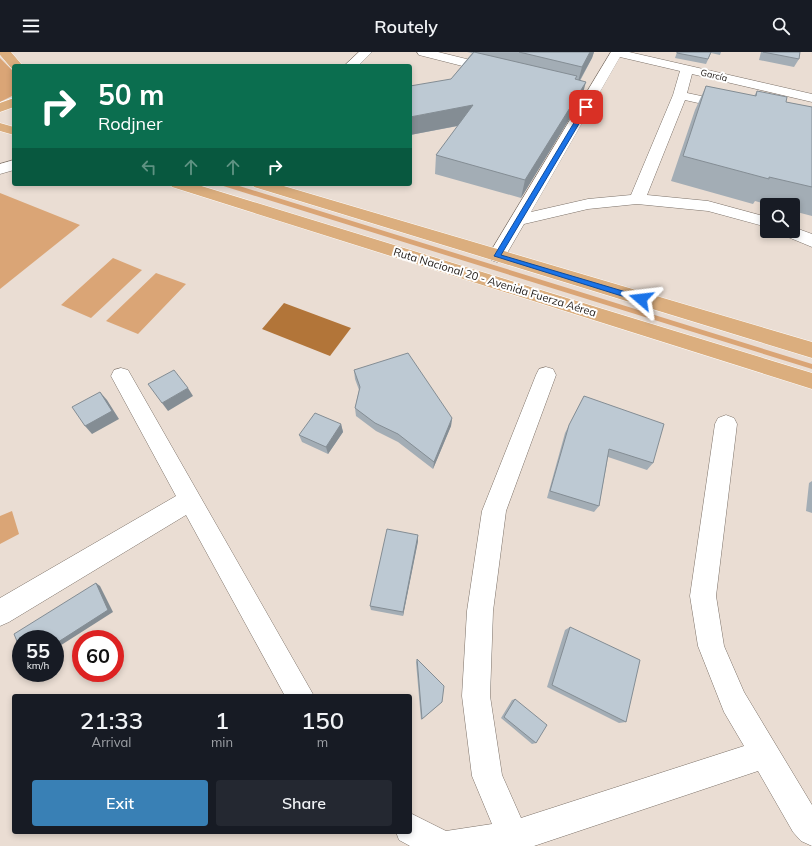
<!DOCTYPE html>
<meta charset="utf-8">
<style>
body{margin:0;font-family:Mulish,sans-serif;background:#242831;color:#f1f3f6;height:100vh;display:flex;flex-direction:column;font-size:15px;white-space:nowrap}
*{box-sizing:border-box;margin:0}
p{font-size:13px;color:#9ea1a6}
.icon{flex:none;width:22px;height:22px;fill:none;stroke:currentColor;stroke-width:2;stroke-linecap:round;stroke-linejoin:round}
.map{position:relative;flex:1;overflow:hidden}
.side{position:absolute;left:12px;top:642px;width:400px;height:140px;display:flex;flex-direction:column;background:#171b24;border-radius:4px;box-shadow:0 2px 6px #0003}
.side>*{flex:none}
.banner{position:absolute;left:12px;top:12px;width:400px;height:122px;border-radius:4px;box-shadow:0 2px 6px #0003;background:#0b6e4f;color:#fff;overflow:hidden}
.buttons{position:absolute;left:760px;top:146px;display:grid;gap:8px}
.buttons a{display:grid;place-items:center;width:40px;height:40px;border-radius:4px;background:#171b24;box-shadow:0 2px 6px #0003;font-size:20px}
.speed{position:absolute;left:12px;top:578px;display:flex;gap:8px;font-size:20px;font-weight:700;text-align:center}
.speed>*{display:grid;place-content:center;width:52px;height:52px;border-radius:50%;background:#171b24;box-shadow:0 2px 6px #0003;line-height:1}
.speed small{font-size:10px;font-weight:400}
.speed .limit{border:6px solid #d22;background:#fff;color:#111}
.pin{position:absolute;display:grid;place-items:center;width:34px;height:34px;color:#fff;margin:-17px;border-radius:8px;box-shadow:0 2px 6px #0006}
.me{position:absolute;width:44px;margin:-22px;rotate:287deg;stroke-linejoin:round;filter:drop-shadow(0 0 3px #0008)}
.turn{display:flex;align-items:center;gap:14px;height:84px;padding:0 20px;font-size:18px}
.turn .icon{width:52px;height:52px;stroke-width:2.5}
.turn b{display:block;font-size:28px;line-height:34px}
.lanes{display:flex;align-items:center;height:38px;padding:0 20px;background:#0003;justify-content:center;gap:20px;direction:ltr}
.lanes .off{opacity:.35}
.eta{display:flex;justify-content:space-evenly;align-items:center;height:68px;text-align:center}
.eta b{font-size:24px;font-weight:600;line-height:28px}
.primary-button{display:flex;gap:8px;margin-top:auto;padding:8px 20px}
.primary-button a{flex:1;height:46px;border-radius:4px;background:#3980b5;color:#fff;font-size:16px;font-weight:600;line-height:46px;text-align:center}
.primary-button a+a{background:#242831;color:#f1f3f6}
header{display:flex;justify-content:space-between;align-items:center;height:52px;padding:0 20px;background:#171b24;font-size:18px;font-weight:600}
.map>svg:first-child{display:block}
</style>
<header><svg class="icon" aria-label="menu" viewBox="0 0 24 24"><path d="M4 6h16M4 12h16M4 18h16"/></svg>Routely<svg class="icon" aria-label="search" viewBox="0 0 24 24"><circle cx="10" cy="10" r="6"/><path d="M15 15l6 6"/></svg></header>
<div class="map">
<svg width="812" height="794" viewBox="0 0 812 794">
<rect width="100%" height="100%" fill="#eaddd3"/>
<!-- green -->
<path fill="#daa576" d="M0 6 14 20V43L0 50Z
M217 132H233L812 312V317Z
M0 141 80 173 0 237Z
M113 206 142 218 91 266 61 253Z
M156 221 186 232 138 282 106 269Z
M12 459 19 482 0 492V464Z"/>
<!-- water -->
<path fill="#b27539" d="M284 251 351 276 330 304 262 277Z"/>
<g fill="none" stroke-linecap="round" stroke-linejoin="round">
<defs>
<path id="minor" d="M359 0H372L358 14H344Z
M417 0H438L499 15 500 18 494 22 419 3Z
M611 0H629L812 42V50L692 22 687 41 734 51 736 54 734 57 729 58 685 48 647 143 708 149 767 165V175L708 159 637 152 588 157 524 172 503 208 497 210 491 208 488 204ZM620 5 680 19 673 43 631 143 588 147 531 160Z
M14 108V118L0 122V112Z
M793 175 812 182V195L783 183 781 179H793Z
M546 315 553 317 556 323 506 459 493 559 490 644 502 723 521 766 744 694 724 660 698 594 690 544 715 372 718 366 726 363 734 366 737 372 716 544 724 594 744 640 812 753V794L801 789 793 780 758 719 534 794H410L399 788 396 780H410V761L446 779 492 772 472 724 462 644 467 559 482 459 536 323 539 317Z
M121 316 128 318 314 644H285L186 463 9 570 0 574V546L176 444 111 324 114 318Z"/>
<path id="primary" d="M0 0H11L23 14H14V17H12L0 3Z
M14 46V55L0 60V51Z
M0 71 14 75V83L0 79Z
M170 132H195L812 321V337L172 135Z
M252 132H277L812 290V306L254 135Z"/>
</defs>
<!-- minor casing -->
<use href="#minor" stroke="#7d7269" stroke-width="1"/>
<!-- primary casing -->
<use href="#primary" stroke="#fff" stroke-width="1"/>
<!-- minor -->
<use href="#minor" fill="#fff" fill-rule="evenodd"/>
<!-- primary -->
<use href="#primary" fill="#dbae7e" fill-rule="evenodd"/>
</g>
<!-- wall -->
<path fill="#a3adb5" d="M467 0H594L592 6 580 29 581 48 521 146 435 122 436 103 458 74 410 83 451 27 472 1Z
M677 0H721L720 3 711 1 706 12 675 6Z
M761 0H800L799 7 794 15 759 8Z
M706 34 754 44 757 39 786 50 812 55V164L793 159V153H769L755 149 753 152 671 129 695 58Z
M354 318 452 366 451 374 433 417 398 390 376 379 356 364 355 356 359 338 355 327Z
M584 344 653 411 647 418 608 405 599 454 594 460 547 446 565 381Z
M341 372 343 380 328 402 302 390 299 383Z
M812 429V461L806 459 809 431Z
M418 483V489L403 564 371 558 370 554Z
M570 575 626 670 619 671 547 635 565 578Z
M417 607 442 650 421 668 416 610Z
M515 647 536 691 532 692 501 666 512 648Z"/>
<!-- shaded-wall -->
<path fill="#848d94" d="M590 0H594L592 6 577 33 582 15Z
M586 30 581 48 521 146 525 128Z
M473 53 472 71 410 83V65Z
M188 336 193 344 168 359 162 351Z
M100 340 107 348 119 367 92 382 85 374Z
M452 366 451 374 433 417 434 410Z
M341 372 343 380 328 402 326 395Z
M418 483V489L403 564V560Z
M96 531 100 534 113 560 55 597V592Z"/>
<!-- building -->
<path fill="#bdc9d3" stroke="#848d94" d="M474 0 577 24 575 27 586 30 525 128 436 103 473 53 410 65V34L451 27Z
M519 0H590L582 15Z
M677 0H711L708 7 677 1Z
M763 0H800L799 7Z
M706 34 756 44 757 39 787 45 786 50 812 55V135L769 125V127L683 104Z
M408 301 452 366 434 410 398 382 375 371 355 356 360 335 354 318Z
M174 318 188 336 162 351 148 332Z
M100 340 112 359 85 374 72 355Z
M584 344 664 372 653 411 609 397 599 454 550 439 569 373Z
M315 361 341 372 326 395 299 383Z
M387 477 418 483 403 560 370 554Z
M96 531 108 558 55 592V587H21V599L14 582Z
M570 575 640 608 626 670 552 633Z
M417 607 444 634 442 650 422 667Z
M515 647 547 673 536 691 504 665Z"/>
<!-- route -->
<path fill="#1a73e8" stroke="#114b97" d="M584 54 589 55 501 203 643 245 645 247 641 250 494 204Z"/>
<g text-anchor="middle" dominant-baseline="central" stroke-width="4" stroke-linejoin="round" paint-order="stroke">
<!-- far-street labels -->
<g font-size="9" fill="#25201d" stroke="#fff">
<text transform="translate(714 23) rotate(13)">García</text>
</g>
<!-- street labels -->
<g font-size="11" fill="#25201d" stroke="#fff">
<text transform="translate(495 230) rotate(17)">Ruta Nacional 20 - Avenida Fuerza Aérea</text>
</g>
</g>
</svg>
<div class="buttons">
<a><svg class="icon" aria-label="search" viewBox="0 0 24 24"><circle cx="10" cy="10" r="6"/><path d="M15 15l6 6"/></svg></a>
</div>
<div class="speed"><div>55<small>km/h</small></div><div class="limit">60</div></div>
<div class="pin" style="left:586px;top:55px;background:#d93025"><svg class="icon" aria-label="arrive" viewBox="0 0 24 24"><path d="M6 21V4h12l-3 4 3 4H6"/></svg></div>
<svg class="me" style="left:641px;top:247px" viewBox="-20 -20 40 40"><path d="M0-17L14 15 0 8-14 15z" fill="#1a73e8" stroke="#fff" stroke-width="4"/></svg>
<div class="banner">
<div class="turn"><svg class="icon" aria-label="right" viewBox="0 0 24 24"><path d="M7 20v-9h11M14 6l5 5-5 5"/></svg><div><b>50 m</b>Rodjner</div></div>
<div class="lanes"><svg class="icon off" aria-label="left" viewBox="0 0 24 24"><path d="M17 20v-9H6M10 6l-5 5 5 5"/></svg><svg class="icon off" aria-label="ahead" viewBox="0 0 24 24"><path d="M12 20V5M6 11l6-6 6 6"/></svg><svg class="icon off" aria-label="ahead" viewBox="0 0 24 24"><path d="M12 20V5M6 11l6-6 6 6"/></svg><svg class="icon" aria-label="right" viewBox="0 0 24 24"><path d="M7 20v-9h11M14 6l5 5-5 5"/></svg></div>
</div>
<section class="side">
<div class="eta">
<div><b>21:33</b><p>Arrival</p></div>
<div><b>1</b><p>min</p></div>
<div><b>150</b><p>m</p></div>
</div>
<div class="primary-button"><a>Exit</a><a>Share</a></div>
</section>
</div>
